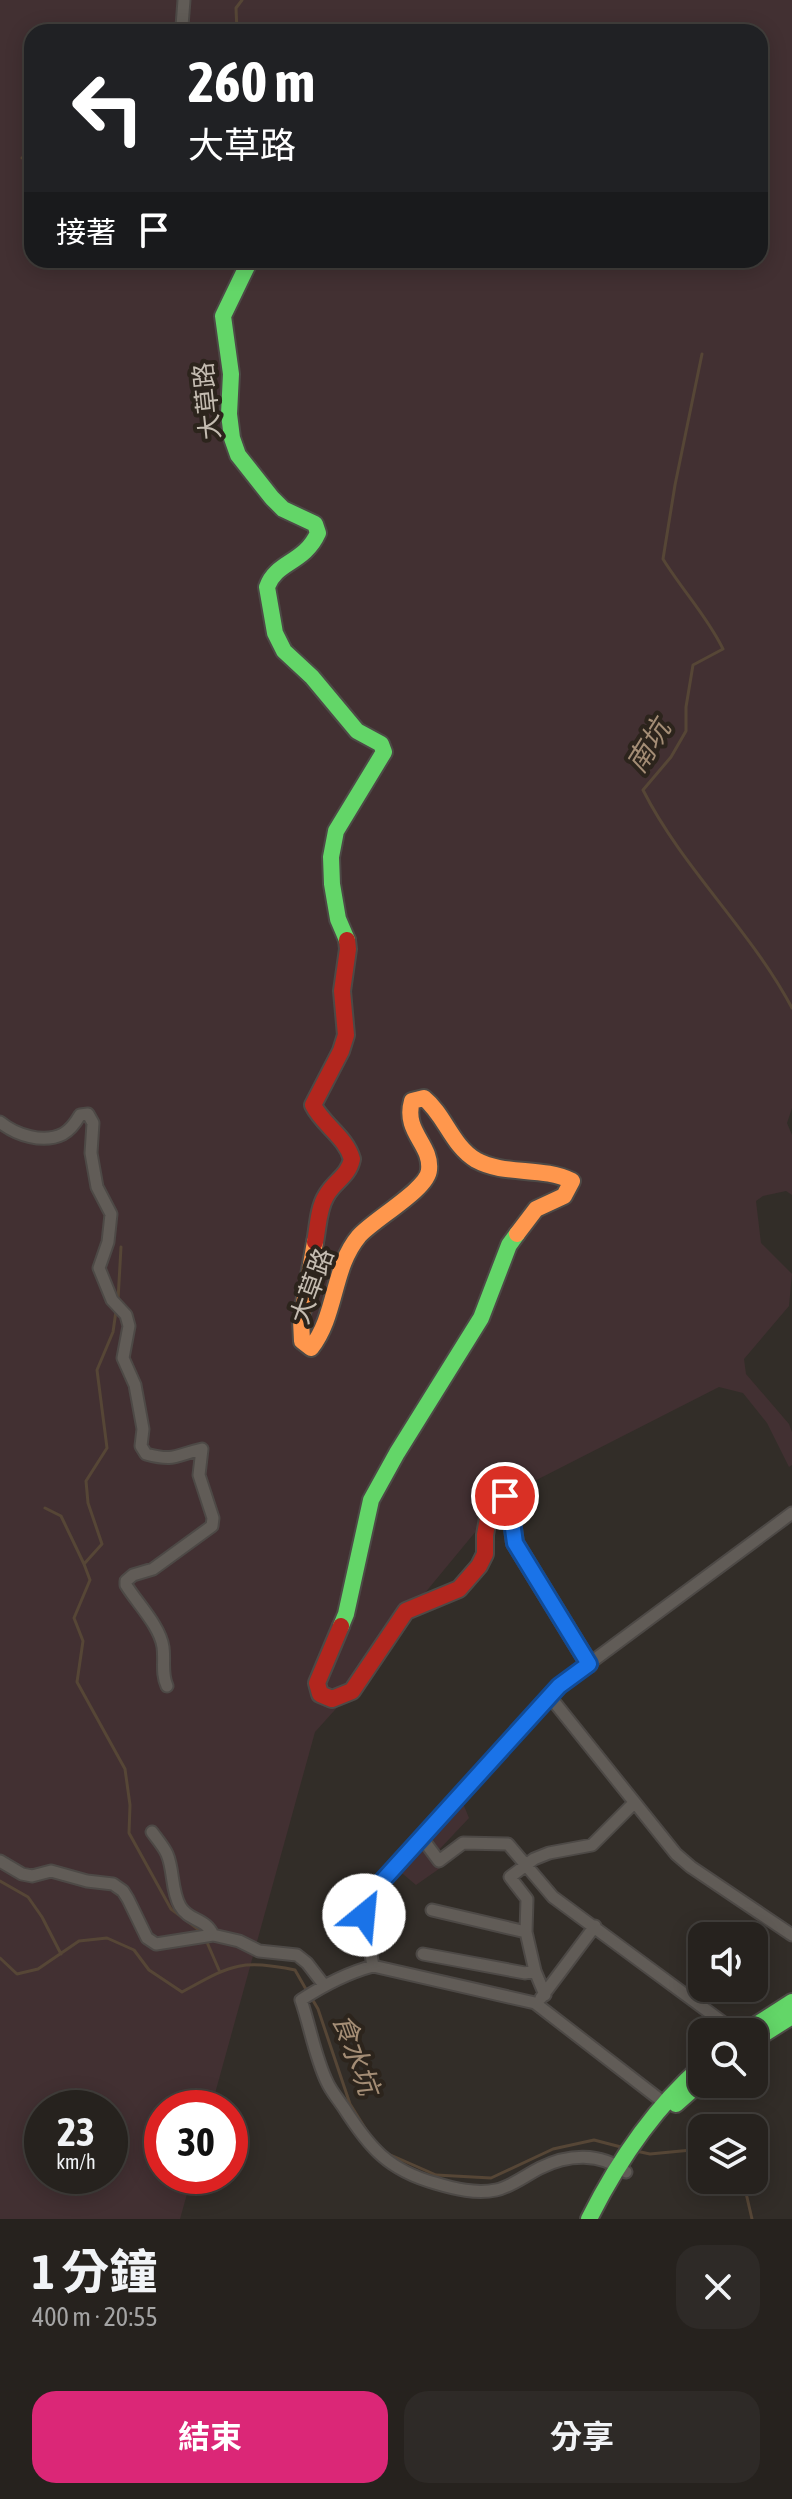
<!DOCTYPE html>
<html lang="zh-TW">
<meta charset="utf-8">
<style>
body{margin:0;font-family:"Asap Condensed","Noto Sans TC",sans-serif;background:#2e2a27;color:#f1f3f6;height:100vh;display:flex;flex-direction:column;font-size:30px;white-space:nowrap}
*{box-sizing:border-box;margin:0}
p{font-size:26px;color:#a4a4a4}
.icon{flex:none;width:44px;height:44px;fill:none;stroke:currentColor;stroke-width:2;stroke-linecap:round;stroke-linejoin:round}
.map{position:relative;height:2219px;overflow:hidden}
.sheet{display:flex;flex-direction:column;background:#26221e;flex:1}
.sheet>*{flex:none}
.banner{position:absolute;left:24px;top:24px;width:744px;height:244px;border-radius:24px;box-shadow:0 4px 20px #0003,0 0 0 2px #423f3c;background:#202124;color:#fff;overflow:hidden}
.buttons{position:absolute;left:688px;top:1922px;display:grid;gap:16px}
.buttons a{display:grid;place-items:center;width:80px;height:80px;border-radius:16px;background:#26221e;box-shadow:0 4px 20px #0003,0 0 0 2px #423f3c;font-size:40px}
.speed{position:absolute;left:24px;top:2090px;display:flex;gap:16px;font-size:40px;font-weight:700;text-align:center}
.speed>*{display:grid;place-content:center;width:104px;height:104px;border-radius:50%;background:#26221e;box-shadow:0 4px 20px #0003,0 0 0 2px #423f3c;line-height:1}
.speed small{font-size:20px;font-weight:400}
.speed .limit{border:12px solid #d22;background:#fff;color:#111}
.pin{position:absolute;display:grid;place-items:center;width:68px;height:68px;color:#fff;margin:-34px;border:4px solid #fff;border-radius:50%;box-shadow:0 2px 8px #0007}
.me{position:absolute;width:88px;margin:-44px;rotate:28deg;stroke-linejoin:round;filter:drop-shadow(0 0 6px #0008)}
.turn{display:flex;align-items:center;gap:28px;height:168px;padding:0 32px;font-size:36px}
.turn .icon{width:104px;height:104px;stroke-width:2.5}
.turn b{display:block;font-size:56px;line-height:68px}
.then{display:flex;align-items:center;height:76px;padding:0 32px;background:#0003;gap:16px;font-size:30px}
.round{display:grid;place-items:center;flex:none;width:84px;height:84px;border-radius:24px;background:#2e2a27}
.headline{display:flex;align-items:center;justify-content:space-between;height:136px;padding:0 32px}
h1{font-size:48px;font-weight:700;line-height:60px}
.primary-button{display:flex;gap:16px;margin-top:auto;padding:16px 32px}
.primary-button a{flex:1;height:92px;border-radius:24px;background:#db2777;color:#fff;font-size:32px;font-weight:700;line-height:92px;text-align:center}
.primary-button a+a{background:#2e2a27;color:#f1f3f6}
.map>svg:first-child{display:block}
</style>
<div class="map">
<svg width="792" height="2219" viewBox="0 0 792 2219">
<rect width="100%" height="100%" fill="#322d28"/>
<!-- green -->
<path fill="#423032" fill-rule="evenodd" d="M0 0H792V1108L787 1123 792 1135V1195L786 1191 763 1196 756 1201 761 1243 792 1274 789 1306 744 1359 746 1374 789 1424 792 1432V1465L789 1467 767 1423 743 1393 719 1387 505 1496 415 1605 352 1691 315 1732 211 2108H162V2176H192L180 2219H0ZM32 32H760V260H32ZM42 2108H110V2176H42Z
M460 1796 469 1818 436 1853 446 1864 416 1885 397 1869Z"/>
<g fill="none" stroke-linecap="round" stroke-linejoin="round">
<!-- stream -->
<path stroke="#564636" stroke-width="3" d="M237 32 236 8 242 0
M22 158 32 151
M702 354 675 485 663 559C682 590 707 616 723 649L693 665 686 707V731L671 757 643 790C683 869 750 929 792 1008
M118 1300 121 1247
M116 1311 113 1332 97 1370 107 1448 86 1481 88 1503 102 1544 84 1564 90 1580 74 1618 83 1641 77 1682 125 1769 130 1805 129 1833 171 1909 203 1933
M45 1508 61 1516 84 1564
M0 1881 28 1897 42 1917 61 1954
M206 1940 219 1970
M0 1958 17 1974 38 1969 79 1941 107 1938 134 1950 149 1970 182 1992C232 1965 238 1959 295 1970L307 1991
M311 1997 318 2009 350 2104 370 2136
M636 2151 650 2154 702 2149
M386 2153 436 2175 491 2178 553 2149 594 2140 621 2147
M743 2180 752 2219"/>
<defs>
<path id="street" d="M184 0 182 26 186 32
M0 1122C16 1135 43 1144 63 1134 70 1130 76 1122 80 1115L88 1114 93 1123 91 1153 97 1187 111 1214 108 1242 99 1268 112 1300 126 1315 129 1326 123 1358 135 1385 143 1429 141 1446 146 1454C176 1462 175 1455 202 1449L199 1475 213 1518 212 1526 153 1569 133 1575 126 1581V1585C137 1603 160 1626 163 1647 165 1661 161 1673 167 1686
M551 1698 676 1854 691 1867 792 1935
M152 1832C157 1839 164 1847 167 1854 174 1870 171 1890 180 1906 188 1921 206 1918 213 1935L239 1941 259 1951 297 1955 307 1963 324 1985
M422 1838 439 1861 463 1843 508 1844 553 1897 736 2032
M0 1861 22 1874 32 1876 51 1871 87 1881 113 1884 123 1891 128 1899 147 1938 156 1944 213 1935
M432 1910 526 1932
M423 1954 525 1973 535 1971
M373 1966 364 1915 367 1900 559 1686 792 1513
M545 1995 535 1971 526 1932 527 1899 510 1877 534 1859 549 1853 592 1845 634 1803
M541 1998 595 1926
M626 2172C600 2152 568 2154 540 2168 526 2175 511 2187 496 2190 476 2194 455 2189 435 2183 388 2170 369 2147 344 2108 338 2099 331 2091 327 2082 315 2057 310 2026 301 2000 324 1985 347 1973 373 1966L535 2003 667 2105"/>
<path id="fast" d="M250 260 223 316 231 374 229 414 232 438 238 455 272 498 283 509 315 524 318 533C304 564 276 561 267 587L275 633 284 651 312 677 357 731 381 744 384 752 336 831 331 857 332 884 338 919 347 940
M341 1626 346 1614 371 1500 397 1453 481 1318 509 1245 517 1234
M745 2032 792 2002
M754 2040 792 2016
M676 2104 702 2081
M589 2219C618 2161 653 2109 702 2066"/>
<path id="slow" d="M315 1242 301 1320 302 1341 311 1348C337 1315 332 1268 359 1236 374 1219 428 1189 429 1170 432 1144 403 1132 412 1101L424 1098C445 1115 452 1146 476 1160 505 1176 542 1166 572 1181L564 1196 536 1209 517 1234"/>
<path id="jam" d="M315 1242C318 1228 318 1209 326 1196 334 1181 348 1177 352 1159 346 1137 323 1125 313 1105L341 1051 346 1035 342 991 348 949 347 940
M341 1626 317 1683 320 1694 332 1699 352 1691 406 1611 459 1589 479 1566 485 1554V1535L491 1501 498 1496H505L509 1500 515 1543 589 1664"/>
</defs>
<!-- street casing -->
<use href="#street" stroke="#4d4946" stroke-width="15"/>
<!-- fast casing -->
<use href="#fast" stroke="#4d4946" stroke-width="20"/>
<!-- slow casing -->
<use href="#slow" stroke="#4d4946" stroke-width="20"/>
<!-- jam casing -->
<use href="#jam" stroke="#4d4946" stroke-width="20"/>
<!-- street -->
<use href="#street" stroke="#615c57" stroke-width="11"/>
<!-- fast -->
<use href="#fast" stroke="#63d668" stroke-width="16"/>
<!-- slow -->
<use href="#slow" stroke="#ff974d" stroke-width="16"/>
<!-- jam -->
<use href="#jam" stroke="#b3261e" stroke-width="16"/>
</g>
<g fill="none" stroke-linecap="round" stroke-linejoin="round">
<defs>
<path id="route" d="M364 1915 367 1900 374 1890 559 1686 589 1664 515 1543 509 1500 505 1496"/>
</defs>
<!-- route casing -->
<use href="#route" stroke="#114b97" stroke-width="20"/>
<!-- route -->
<use href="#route" stroke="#1a73e8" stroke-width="14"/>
</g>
<g text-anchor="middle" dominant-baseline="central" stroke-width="8" stroke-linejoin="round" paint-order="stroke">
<!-- street labels -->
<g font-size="26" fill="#c4bcb1" stroke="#2c241c">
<text transform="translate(207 401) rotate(-96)">大草路</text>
<text transform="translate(312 1286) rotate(-70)">大草路</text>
</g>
<!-- water labels -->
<g font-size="28" font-style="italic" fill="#a48d75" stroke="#2c241c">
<text transform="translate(648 746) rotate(-58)">南坑</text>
<text transform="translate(356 2054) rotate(70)">食水坑</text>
</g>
</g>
</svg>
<div class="buttons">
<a><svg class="icon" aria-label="sound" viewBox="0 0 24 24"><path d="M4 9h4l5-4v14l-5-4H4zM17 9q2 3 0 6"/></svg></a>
<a><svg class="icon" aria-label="search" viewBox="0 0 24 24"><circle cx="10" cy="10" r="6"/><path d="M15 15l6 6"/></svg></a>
<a><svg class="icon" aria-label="layers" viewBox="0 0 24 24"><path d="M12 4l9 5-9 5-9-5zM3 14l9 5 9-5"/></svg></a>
</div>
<div class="speed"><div>23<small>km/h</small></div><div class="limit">30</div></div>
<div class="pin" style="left:505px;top:1496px;background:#d93025"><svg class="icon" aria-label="arrive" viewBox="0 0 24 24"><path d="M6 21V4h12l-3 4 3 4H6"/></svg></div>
<svg class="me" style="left:364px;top:1915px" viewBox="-20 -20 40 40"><circle r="19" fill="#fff"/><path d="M0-13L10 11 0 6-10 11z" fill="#1a73e8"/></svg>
<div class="banner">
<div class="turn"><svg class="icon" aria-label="left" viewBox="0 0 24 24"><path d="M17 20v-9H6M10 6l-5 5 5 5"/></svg><div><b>260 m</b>大草路</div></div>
<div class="then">接著<svg class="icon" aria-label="arrive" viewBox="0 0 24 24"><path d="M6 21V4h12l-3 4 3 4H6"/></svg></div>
</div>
</div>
<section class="sheet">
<div class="headline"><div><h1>1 分鐘</h1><p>400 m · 20:55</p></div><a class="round"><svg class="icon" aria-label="close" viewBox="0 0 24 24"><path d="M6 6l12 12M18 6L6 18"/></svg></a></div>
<div class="primary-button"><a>結束</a><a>分享</a></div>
</section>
